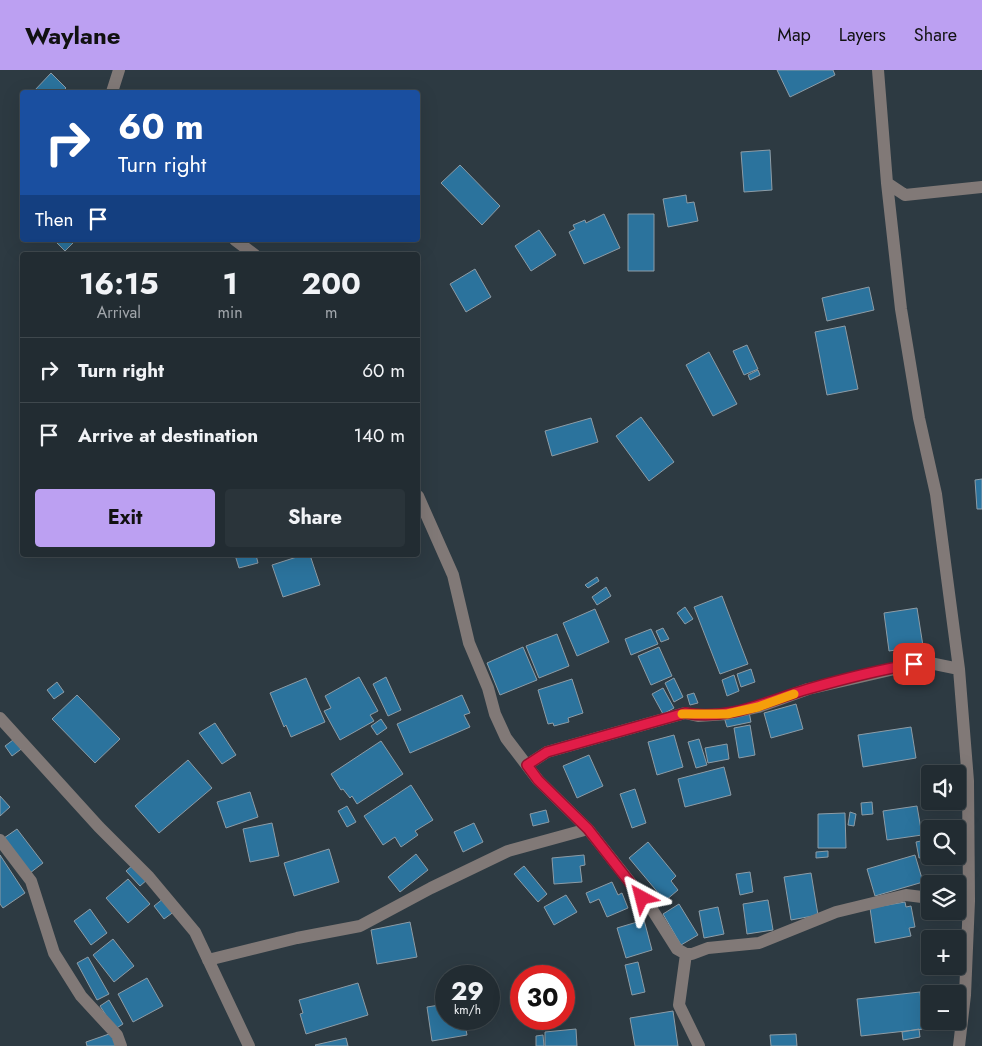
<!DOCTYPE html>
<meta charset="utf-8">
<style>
body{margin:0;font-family:Jost,sans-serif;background:#2a343a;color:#f1f3f6;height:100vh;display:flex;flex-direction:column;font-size:19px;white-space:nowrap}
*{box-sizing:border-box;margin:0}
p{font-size:16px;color:#a2a7ac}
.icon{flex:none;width:28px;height:28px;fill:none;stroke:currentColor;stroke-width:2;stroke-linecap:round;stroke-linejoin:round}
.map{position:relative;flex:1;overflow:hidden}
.panel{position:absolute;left:20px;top:182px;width:400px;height:305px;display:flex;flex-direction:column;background:#222c32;border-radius:5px;box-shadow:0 5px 20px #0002,0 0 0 1px #3f484d}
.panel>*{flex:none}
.hud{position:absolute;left:20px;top:20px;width:400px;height:152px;border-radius:5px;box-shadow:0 5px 20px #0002,0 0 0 1px #3f484d;background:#1a4fa0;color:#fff;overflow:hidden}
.fabs{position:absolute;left:921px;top:695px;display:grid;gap:10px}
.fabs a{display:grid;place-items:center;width:45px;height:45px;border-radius:5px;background:#222c32;box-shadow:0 5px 20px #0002,0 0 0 1px #3f484d;font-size:25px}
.speed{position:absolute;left:435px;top:895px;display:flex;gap:10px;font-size:25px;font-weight:700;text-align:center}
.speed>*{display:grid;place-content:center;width:65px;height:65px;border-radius:50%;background:#222c32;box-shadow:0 5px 20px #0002,0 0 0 1px #3f484d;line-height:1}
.speed small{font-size:12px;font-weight:400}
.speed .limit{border:8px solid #d22;background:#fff;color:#111}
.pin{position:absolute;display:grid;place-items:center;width:42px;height:42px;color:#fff;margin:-21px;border-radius:10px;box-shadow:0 2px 8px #0006}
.me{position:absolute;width:55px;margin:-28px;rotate:322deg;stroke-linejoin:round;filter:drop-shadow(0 0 4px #0008)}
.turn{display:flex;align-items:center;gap:18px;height:105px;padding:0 15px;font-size:22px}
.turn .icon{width:65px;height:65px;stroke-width:2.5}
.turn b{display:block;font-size:35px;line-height:42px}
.then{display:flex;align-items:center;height:48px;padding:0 15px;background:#0003;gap:10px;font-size:19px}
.eta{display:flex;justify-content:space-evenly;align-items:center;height:85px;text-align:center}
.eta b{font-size:30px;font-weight:700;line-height:35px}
.cta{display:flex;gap:10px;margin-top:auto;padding:10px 15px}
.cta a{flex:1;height:58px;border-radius:5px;background:#bca0f2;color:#111;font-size:20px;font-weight:700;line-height:58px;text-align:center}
.cta a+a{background:#2a343a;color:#f1f3f6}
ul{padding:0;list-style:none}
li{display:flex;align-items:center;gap:15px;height:65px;padding:0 15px;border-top:1px solid #3f484d}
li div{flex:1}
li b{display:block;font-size:19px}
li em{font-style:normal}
header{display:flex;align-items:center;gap:30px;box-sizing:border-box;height:70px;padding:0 25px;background:#bca0f2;color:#111}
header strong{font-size:24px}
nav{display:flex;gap:28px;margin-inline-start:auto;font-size:18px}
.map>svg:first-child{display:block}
</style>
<header>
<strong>Waylane</strong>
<nav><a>Map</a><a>Layers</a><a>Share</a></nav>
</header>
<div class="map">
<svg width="982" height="976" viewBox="0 0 982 976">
<rect width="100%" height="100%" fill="#2d3a42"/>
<!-- building -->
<path fill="#2b739d" stroke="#8d9ca6" d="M777 0H833L835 5 790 27Z
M51 3 66 18 62 22H36L34 21Z
M770 80 772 120 744 122 741 82Z
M460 95 500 136 482 155 441 113Z
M686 125 687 133 694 132 698 151 668 157 663 129Z
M604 144 620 178 584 194 569 162 575 159 573 155 585 150 586 153Z
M628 144H654V201H628Z
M539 160 556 185 531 201 515 176Z
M54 170H76L65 181Z
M475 199 491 227 466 242 450 214Z
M869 217 874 240 827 251 822 228Z
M845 256 858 319 827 325 815 262Z
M747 275 758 299 744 305 733 281Z
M709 282 737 334 713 346 686 295Z
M758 300 760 305 750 310 748 305Z
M641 347 674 392 649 411 616 366Z
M591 348 598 372 552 386 545 361Z
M982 409V439H977L975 410Z
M235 485H256L258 493 239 498Z
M303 485H310L320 515 283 527 272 495Z
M597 507 599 511 588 518 585 515Z
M606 517 611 526 597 535 592 527Z
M722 526 748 594 720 604 694 537Z
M685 537 693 549 685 554 677 543Z
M917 538 923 576 889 581 884 543Z
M595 539 609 572 577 586 563 553Z
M663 558 669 569 661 572 656 561Z
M651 559 658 574 631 585 625 569Z
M557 564 569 596 539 608 526 576Z
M523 577 537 610 500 625 487 593Z
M659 577 672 606 651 615 638 586Z
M751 599 755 612 741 617 737 604Z
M734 605 739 621 727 626 722 610Z
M359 607 378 641 370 645 374 651 340 670 324 641 331 638 325 626Z
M386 607 401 640 388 646 373 614Z
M306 608 325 652 291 667 286 655 284 657 270 623Z
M674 608 683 627 674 632 665 613Z
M572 609 583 643 568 648 569 652 554 656 553 653 548 654 538 620Z
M57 612 64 622 54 629 47 620Z
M663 618 674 638 663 644 652 624Z
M694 623 698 633 690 635 687 625Z
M77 625 120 669 95 693 52 649Z
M462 625 470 643 464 645 470 657 410 683 397 654Z
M796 634 803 659 771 668 764 643Z
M749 642 751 652 727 657 724 647Z
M381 649 387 658 377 665 371 656Z
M215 653 236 685 222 694 199 663Z
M750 655 755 685 739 688 734 658Z
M911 657 916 688 863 697 858 665Z
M674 665 683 697 657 705 648 672Z
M17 667 24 677 12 686 5 676Z
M699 669 707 695 696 698 688 672Z
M381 671 403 704 357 734 352 726 350 728 343 719 341 720 331 704Z
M727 674 729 689 708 693 705 678Z
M589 685 603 716 577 728 563 696Z
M188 690 212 718 159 763 135 736Z
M724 697 731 725 685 737 678 709Z
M411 715 433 750 415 761 418 765 401 777 395 767 383 775 364 746Z
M635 719 646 753 632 758 620 724Z
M250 722 258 747 226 758 217 732Z
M0 726 10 737 0 746Z
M872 732 873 744 862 745 861 733Z
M347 736 356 752 347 757 338 741Z
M917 736 922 765 887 770 883 741Z
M546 740 549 752 533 756 530 744Z
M850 742 856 744 854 756 848 755Z
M845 743 846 778H818V744Z
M272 753 279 786 250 792 243 759Z
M474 753 483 772 463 782 454 762Z
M17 759 43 793 30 803 4 768Z
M930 769V786L919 788 916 772Z
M648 772 676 806 671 811 678 820 665 831 629 788Z
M329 779 339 812 294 826 284 793Z
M828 781V787L816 788V782Z
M416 784 428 800 400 822 388 807Z
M0 785 25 823 3 838 0 834Z
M584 785 585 795 580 796 582 812 554 814 552 788Z
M915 785 923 812 875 826 867 799Z
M134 794 148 809 140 816 126 801Z
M524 796 547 824 538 832 514 804Z
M750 802 753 822 740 825 736 804Z
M811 803 818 845 791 850 784 807Z
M128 809 150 834 128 853 106 828Z
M612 812 618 825 622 823 628 838 607 847 599 829 590 833 586 823Z
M566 825 577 842 554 855 544 837Z
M164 828 175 841 164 849 154 836Z
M768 830 773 860 747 864 743 834Z
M905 832 906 837 911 836 915 857 909 858 911 866 875 873 870 838Z
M679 834 698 865 681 875 663 844Z
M718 837 724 864 704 868 699 841Z
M90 839 107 863 91 875 74 851Z
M644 850 652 880 626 888 617 858Z
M410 852 417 887 377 894 371 860Z
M113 869 134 896 114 912 93 885Z
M88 887 109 924 97 930 77 893Z
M638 892 645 922 632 925 625 895Z
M147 908 163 936 133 952 118 924Z
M358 913 368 945 306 964 300 944 303 943 299 930Z
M920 922 924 959 861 966 857 929Z
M109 930 123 954 115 959 100 936Z
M446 934V949H464L467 965 432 971 427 937Z
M673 941 678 976H635L630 948Z
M576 959 577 976H545V962Z
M919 959 920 967 903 970 902 962Z
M112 963 117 976H87L86 972Z
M796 964 797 976H771L770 965Z
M543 965 544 976H536V966Z
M346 968 348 976H316L315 975Z"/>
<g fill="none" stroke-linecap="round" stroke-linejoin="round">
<!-- minor -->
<path stroke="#817977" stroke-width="12" d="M878 0 887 113 901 239 919 348 936 424 959 599 968 711 969 831 965 925 959 976
M112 22 119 0
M887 113 905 125 982 117
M235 170 255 185
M418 426 453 505 469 573 488 618 495 644 506 668 538 710 588 759 653 841 677 879 686 884H692L708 878 759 873 836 842 906 825 930 828
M0 648 99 757 149 807 195 862 249 976
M527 695 547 682 685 643 698 646 727 644 758 637 808 619 925 592 959 599
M0 770 31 811 54 883 81 926 117 965 121 976
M686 884 679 935 699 976
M208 890 297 868 360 856 431 818 508 781 588 759"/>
</g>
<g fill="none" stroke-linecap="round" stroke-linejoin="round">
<defs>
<path id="route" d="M642 828 588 759 538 710 527 695 547 682 685 643C729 651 767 631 808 619 843 609 879 600 914 594"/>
</defs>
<!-- route casing -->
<use href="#route" stroke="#92132f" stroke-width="12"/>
<!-- route -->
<use href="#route" stroke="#e11d48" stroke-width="9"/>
<!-- slow -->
<path stroke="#f59e0b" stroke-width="9" d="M682 644H727L758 637 794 624"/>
</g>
</svg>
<div class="fabs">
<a><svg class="icon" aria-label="sound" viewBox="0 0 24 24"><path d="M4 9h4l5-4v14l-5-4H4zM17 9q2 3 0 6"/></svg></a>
<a><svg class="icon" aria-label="search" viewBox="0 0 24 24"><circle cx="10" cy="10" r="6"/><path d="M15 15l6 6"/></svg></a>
<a><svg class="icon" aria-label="layers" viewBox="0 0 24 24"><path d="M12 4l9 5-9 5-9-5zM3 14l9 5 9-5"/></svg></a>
<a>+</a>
<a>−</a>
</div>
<div class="speed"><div>29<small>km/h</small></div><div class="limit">30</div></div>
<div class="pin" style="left:914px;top:594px;background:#d93025"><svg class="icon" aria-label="arrive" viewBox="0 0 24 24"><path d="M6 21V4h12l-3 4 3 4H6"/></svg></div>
<svg class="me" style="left:642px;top:828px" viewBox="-20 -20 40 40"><path d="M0-17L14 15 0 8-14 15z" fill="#e11d48" stroke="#fff" stroke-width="4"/></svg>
<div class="hud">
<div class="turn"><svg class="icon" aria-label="right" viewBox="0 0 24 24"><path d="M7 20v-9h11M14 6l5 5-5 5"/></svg><div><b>60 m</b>Turn right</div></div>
<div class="then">Then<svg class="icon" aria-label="arrive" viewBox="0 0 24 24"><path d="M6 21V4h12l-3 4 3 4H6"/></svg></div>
</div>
<section class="panel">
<div class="eta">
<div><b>16:15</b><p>Arrival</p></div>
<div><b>1</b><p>min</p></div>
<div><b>200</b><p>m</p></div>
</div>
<ul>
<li><svg class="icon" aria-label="right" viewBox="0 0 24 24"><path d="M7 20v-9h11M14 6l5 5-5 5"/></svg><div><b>Turn right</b></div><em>60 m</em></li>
<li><svg class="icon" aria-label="arrive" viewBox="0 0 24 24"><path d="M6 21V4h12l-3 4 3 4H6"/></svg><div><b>Arrive at destination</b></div><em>140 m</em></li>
</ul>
<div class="cta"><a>Exit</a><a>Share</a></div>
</section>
</div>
